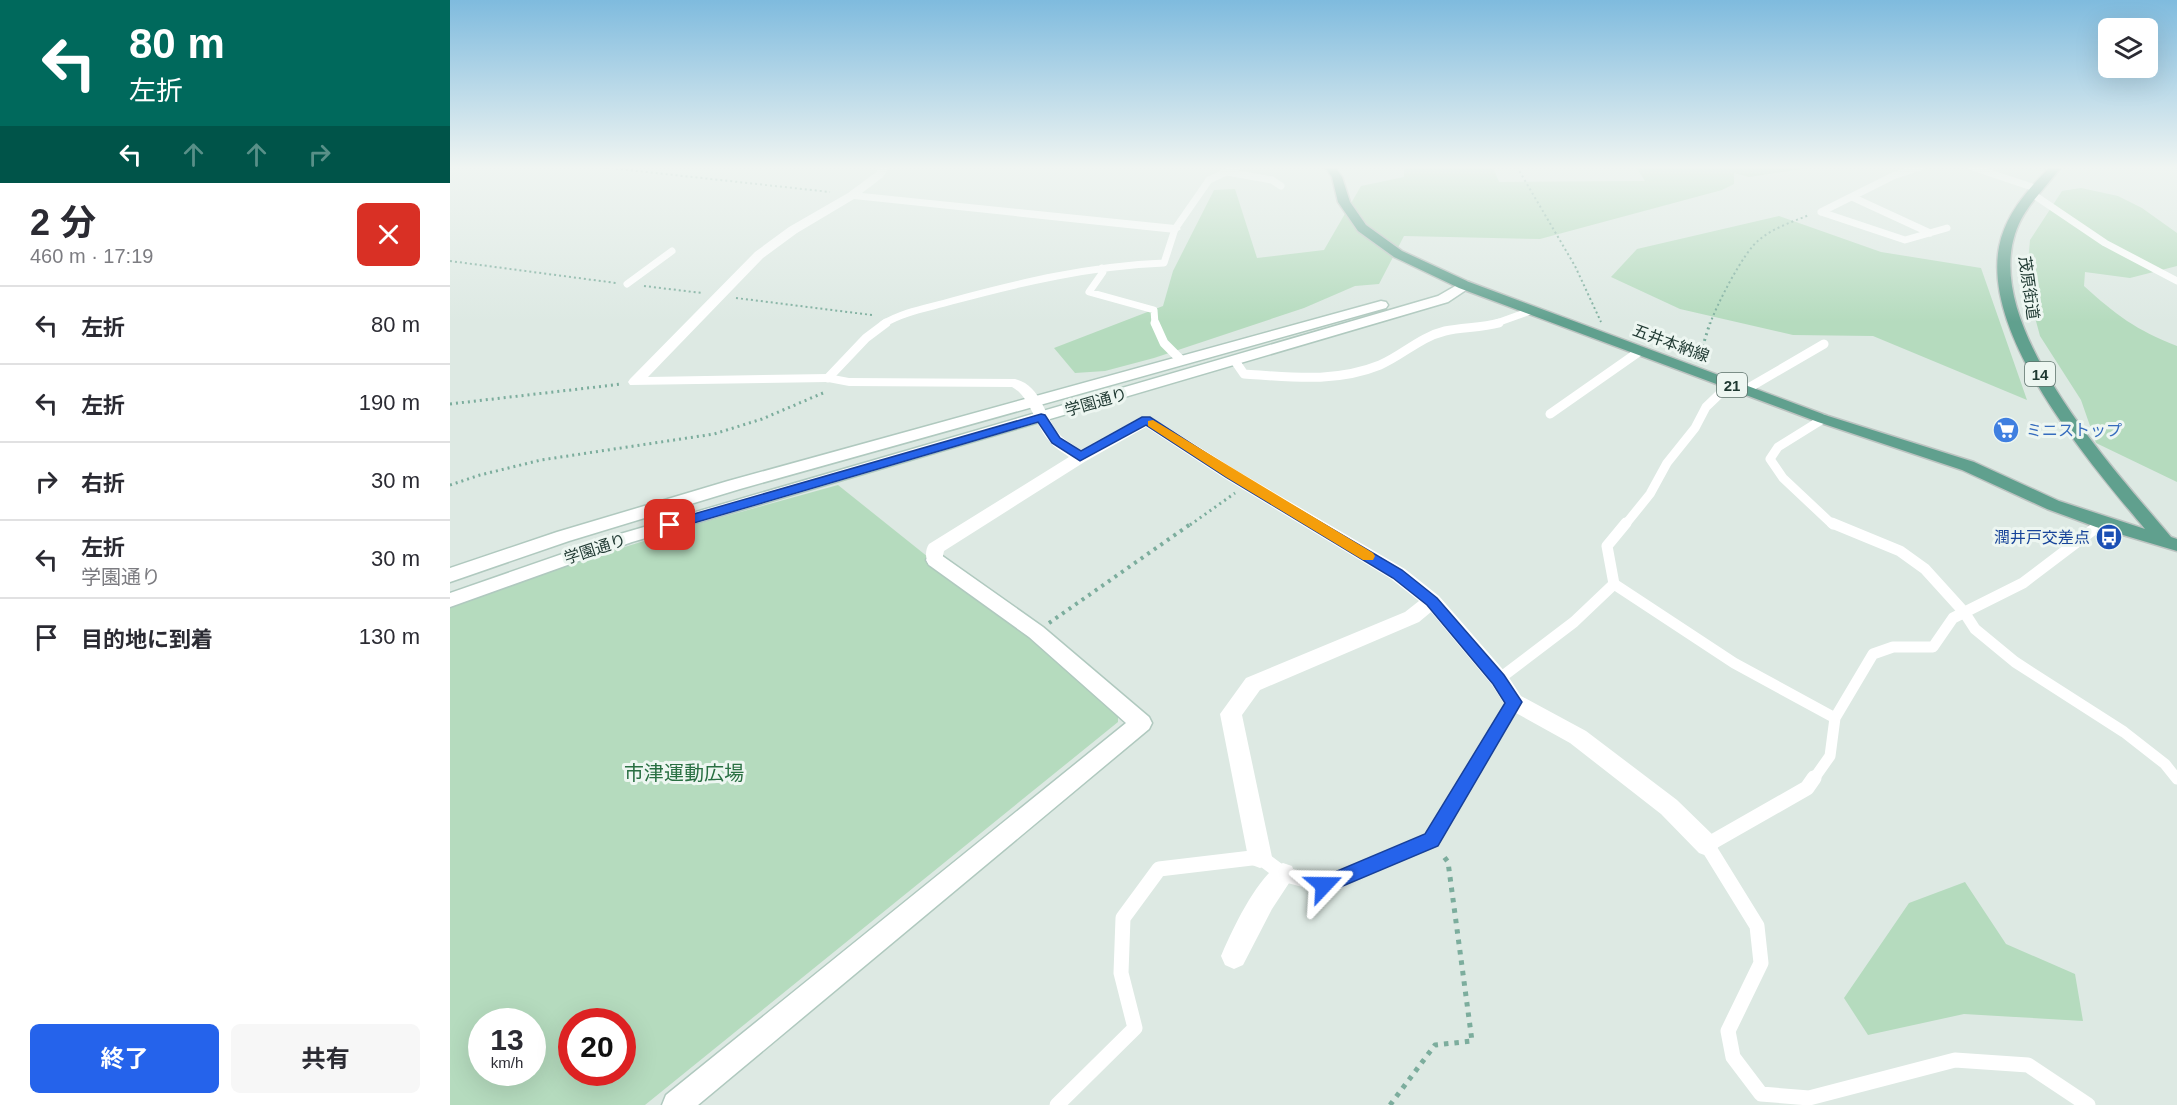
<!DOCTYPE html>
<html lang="ja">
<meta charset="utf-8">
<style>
body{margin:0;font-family:Helvetica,"Noto Sans JP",sans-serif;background:#f7f7f7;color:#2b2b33;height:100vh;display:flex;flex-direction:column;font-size:22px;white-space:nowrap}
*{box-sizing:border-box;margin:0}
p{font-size:20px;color:#7c7c81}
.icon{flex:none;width:33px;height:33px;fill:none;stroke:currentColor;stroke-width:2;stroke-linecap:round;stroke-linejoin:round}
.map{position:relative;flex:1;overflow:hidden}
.drawer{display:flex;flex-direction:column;background:#fff;width:450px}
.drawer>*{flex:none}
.top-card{background:#00695c;color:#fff;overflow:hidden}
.buttons{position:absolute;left:1648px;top:18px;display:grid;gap:12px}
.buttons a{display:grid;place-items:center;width:60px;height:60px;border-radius:9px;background:#fff;box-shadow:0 6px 24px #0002;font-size:30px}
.speed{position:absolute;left:18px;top:1008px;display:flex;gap:12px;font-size:30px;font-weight:700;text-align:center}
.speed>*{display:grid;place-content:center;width:78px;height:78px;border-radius:50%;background:#fff;box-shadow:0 6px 24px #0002;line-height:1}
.speed small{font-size:15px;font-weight:400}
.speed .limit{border:9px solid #d22;background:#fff;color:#111}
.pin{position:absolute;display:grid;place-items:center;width:51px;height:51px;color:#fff;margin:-26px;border-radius:12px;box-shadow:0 3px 9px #0006}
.me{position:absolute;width:66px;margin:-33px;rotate:67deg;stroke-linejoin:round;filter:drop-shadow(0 0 4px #0008)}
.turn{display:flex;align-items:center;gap:21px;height:126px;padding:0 30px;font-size:27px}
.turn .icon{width:78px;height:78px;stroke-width:2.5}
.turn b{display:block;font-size:42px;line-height:51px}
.lanes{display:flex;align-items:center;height:57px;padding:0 30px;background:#0003;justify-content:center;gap:30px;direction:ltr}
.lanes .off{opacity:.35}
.round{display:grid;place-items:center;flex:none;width:63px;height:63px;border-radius:9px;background:#f7f7f7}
.summary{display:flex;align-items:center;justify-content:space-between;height:102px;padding:0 30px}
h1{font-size:36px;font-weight:700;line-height:45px}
.action{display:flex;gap:12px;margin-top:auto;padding:12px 30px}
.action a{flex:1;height:69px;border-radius:9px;background:#2563eb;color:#fff;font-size:24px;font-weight:700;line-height:69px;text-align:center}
.action a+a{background:#f7f7f7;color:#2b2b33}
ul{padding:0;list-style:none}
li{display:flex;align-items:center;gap:18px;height:78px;padding:0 30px;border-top:2px solid #e1e1e2}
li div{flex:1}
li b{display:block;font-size:22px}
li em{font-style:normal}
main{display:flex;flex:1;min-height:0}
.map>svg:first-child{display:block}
</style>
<main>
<section class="drawer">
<div class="top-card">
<div class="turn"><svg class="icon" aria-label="left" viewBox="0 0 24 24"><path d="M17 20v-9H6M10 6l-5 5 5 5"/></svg><div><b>80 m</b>左折</div></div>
<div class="lanes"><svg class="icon" aria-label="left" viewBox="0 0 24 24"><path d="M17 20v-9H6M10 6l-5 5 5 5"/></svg><svg class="icon off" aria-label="ahead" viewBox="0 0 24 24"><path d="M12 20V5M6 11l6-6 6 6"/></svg><svg class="icon off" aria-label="ahead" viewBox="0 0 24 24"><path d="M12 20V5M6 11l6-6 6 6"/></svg><svg class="icon off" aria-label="right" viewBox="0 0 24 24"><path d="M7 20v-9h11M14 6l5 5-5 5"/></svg></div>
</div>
<div class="summary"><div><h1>2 分</h1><p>460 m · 17:19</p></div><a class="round" style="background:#d93025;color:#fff"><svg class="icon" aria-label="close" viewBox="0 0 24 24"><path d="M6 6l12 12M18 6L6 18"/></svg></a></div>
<ul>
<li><svg class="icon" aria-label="left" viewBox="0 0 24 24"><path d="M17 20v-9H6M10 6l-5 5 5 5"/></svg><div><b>左折</b></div><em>80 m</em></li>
<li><svg class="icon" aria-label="left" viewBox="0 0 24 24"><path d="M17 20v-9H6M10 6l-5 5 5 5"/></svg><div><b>左折</b></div><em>190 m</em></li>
<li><svg class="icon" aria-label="right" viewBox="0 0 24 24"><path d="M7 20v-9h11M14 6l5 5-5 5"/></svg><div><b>右折</b></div><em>30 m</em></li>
<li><svg class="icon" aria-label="left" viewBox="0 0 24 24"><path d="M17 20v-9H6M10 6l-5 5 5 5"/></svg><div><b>左折</b><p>学園通り</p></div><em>30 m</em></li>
<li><svg class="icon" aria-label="arrive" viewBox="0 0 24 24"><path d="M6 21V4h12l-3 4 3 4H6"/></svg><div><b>目的地に到着</b></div><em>130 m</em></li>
</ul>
<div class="action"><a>終了</a><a>共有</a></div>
</section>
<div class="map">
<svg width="1727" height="1105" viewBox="0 0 1727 1105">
<rect width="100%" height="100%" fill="#dde9e3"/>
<!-- green -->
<path fill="#b5dbbe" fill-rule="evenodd" d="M954 167H1043L1049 182 1195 181 1186 167H1366L1299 177 1284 173V184L1272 190 1090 239 954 236 929 284 905 286 854 308 704 358 655 371 625 373 604 348 713 306 723 271 764 190 785 189 807 258 874 250 911 186 954 177Z
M1631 188 1668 196 1692 208 1727 233V266L1680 278 1635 272 1634 286C1666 315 1686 330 1727 346V482L1646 443 1631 400 1590 336 1576 284 1580 240 1612 191Z
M1329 216 1431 252 1531 268 1577 400 1423 336 1343 335 1230 309 1161 277 1187 249Z
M388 485 668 709V722L195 1105H0V608L117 565 258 521ZM32 1022H82V1072H32ZM122 1022H172V1072H122Z
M1515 882 1556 944 1625 974 1633 1021 1514 1014 1418 1035 1394 998 1459 903Z"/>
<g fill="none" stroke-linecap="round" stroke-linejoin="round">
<defs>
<path id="secondary" d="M1014 281 1019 282 1020 285 1019 288 998 302 182 542 0 607V593L170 534 988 296Z
M931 301 936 302 938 305 936 308 290 489 119 541 0 582V568L107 532 278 481Z
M485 554 491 555 593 627 699 717 702 723 699 729 248 1105H212L216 1095 676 723 579 637 479 565 476 560 479 555Z"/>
<path id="primary" d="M875 167H885L892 177 900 202 916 225 952 251 1019 282 1378 416 1524 462 1609 501 1695 529C1641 464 1532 338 1549 247 1555 215 1578 189 1600 167H1611C1595 189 1574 206 1565 234 1534 330 1664 469 1721 537L1727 539V551L1646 527 1597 509 1512 470 1368 422 1009 288 944 257 908 231 888 202 882 177Z"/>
</defs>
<!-- secondary casing -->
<use href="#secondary" stroke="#b0c9bf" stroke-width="3"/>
<!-- primary casing -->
<use href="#primary" stroke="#bcc3c1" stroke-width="3"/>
<!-- path-far3 -->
<path stroke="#7cad9d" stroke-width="2" stroke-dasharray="2 3" stroke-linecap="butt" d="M151 167 380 192
M1067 167 1125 266 1151 322
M0 261 166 283
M194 286 252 293
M286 298 422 315
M1260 324C1266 306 1294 251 1309 240 1323 228 1342 222 1359 215"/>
<!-- path-far2 -->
<path stroke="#7cad9d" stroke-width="3" stroke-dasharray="2 4" stroke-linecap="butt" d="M1249 358 1260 323
M0 404 172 384
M0 485 30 475 91 460 264 434 312 419 373 393
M740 525 785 493"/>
<!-- path-far1 -->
<path stroke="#7cad9d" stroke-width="4" stroke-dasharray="3 5" stroke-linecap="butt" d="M599 623 742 523"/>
<!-- path -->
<path stroke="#7cad9d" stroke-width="5" stroke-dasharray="4.5 6" stroke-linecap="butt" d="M940 1105 985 1045 1022 1041 998 862 991 853"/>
<!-- lane-far3 -->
<path stroke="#fff" stroke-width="7" d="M1522 167 1585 188
M777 172 822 180 831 186
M1581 193 1655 243 1727 281
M1402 197 1480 233
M1371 212 1455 240 1497 228
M1371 212 1443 176 1470 167
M652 268 653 272 639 292 704 310 705 324
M177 284 222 251
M433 324C455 311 478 308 502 301 572 282 641 266 714 263L725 229 759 180 787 167
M1044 324 1080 311"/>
<!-- lane-far2 -->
<path stroke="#fff" stroke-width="9" d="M705 323 714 343 730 359
M785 361 794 374C840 377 886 383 930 365 953 355 970 337 995 331 1013 327 1031 328 1049 323
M378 378 416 338 436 323
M1295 390 1374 344
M1100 414 1190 351
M1373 419 1328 447 1320 459 1333 478 1383 525
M1175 525 1200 494 1217 463 1245 428 1256 407 1280 384
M1650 525 1652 523"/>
<!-- lane-far1 -->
<path stroke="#fff" stroke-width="11" d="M1382 523 1450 551 1475 569 1514 612 1525 629 1565 662 1674 732 1715 764 1727 779
M1164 584 1284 663 1385 718
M1049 679 1124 622 1164 584 1157 546 1176 523
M1017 780 1064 702
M1363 780 1380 756 1385 718 1423 654 1443 647H1483L1503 618 1573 583 1652 523"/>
<!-- lane -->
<path stroke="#fff" stroke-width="15" d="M1364 778 1357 788 1257 845 1307 926 1311 963 1278 1031 1283 1057 1311 1094 1359 1098 1505 1060 1578 1065 1638 1105
M607 1105 685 1028 671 973 673 918 709 869 810 857 833 874 874 885 981 840 1018 778"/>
<!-- street -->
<path fill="#fff" fill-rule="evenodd" d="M429 167H439L433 177 412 193 725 225 731 229 725 233 404 199 347 233 313 258 198 377 378 374 399 378 565 379C593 386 593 417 611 436 616 441 624 445 631 450L691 417H701L786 470 955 569 989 596 1056 673 1071 696 1136 731 1227 800 1265 837 1269 845 1265 853 1257 856 1249 853 1211 814 1120 743 1057 708 1042 685 981 612 969 622 810 690 792 715 822 857 818 865 810 868 802 865 798 857 770 714 796 678 955 612 969 601 941 579 774 478 696 427 636 461 494 551 491 565 485 566 479 565C475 558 475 550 479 544L619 457C613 452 604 448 600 442 585 426 581 397 562 387L399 386 378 382 180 385 178 382 180 379 305 252 339 227 398 193 425 173Z
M833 863 842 866 845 874 822 909 793 965 784 969 775 965 771 956C781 932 809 872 833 863Z"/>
<!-- secondary -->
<use href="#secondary" fill="#fff" fill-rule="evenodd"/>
<!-- primary -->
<use href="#primary" fill="#60a08e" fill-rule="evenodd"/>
</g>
<!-- sky -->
<linearGradient id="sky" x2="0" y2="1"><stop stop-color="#7fbbde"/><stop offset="0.52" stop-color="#f0f5f2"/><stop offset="1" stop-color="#f0f5f2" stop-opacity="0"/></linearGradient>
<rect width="1727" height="322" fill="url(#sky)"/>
<!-- route -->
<path fill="#2563eb" stroke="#184099" stroke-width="1.5" d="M591 414 595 415 610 438 631 451 692 417H700L785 472 952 570 987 598 1054 675 1072 702 988 846 874 894 868 891 865 885 868 879 975 834 1055 703 1043 684 977 605 943 578 776 477 696 425 630 461 602 443 588 422 220 530 214 525 216 522Z"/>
<!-- slow -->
<path fill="#f59e0b" d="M703 420 923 553 925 556 923 560H913L776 477 698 426V421Z"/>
<!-- icons -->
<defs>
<symbol id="supermarket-disc" viewBox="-11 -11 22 22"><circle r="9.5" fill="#3f7fe0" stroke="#edf6f1"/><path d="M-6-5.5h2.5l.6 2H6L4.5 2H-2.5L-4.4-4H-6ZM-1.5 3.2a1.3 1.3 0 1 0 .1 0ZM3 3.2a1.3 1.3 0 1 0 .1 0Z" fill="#fff"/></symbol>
<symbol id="bus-disc" viewBox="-11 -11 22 22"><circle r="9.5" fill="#1a4fb4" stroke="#edf6f1"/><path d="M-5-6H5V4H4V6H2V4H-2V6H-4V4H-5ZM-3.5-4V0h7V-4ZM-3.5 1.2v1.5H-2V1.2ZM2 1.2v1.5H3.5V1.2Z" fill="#fff"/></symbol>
</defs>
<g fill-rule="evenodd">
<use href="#supermarket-disc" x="1541" y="415" width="30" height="30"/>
<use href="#bus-disc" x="1644" y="522" width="30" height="30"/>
</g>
<g text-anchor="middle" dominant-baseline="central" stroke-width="6" stroke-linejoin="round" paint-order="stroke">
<!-- shield labels -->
<g fill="#edf6f1" stroke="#5c716b" stroke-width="1.5">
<rect x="1575" y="362" width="30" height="24" rx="4.5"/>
<rect x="1267" y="373" width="30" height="24" rx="4.5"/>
</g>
<g font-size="15" font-weight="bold" fill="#1e3831">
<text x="1590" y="374">14</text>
<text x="1282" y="385">21</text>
</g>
<!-- street labels -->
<g font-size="16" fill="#1e3831" stroke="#edf6f1">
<text transform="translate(1579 288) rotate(82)">茂原街道</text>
<text transform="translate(1221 343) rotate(20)">五井本納線</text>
<text transform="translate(646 402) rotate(-16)">学園通り</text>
<text transform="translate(145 549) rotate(-18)">学園通り</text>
</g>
<!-- shop labels -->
<g font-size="16" fill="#366cbe" stroke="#edf6f1" text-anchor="start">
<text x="1576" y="430">ミニストップ</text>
</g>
<!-- transit labels -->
<g font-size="16" fill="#164399" stroke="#edf6f1" text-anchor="end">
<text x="1640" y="537">潤井戸交差点</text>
</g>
<!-- near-park labels -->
<g font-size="20" fill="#296f42" stroke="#edf6f1">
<text x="234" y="773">市津運動広場</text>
</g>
</g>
</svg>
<div class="buttons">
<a><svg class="icon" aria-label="layers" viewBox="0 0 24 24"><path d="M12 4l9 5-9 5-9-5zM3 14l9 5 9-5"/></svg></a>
</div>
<div class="speed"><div>13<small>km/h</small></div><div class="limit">20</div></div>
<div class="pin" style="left:220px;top:525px;background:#d93025"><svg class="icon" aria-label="arrive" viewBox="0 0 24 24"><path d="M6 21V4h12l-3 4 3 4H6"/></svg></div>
<svg class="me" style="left:874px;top:885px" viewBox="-20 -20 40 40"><path d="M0-17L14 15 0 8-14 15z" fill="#2563eb" stroke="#fff" stroke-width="4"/></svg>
</div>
</main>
